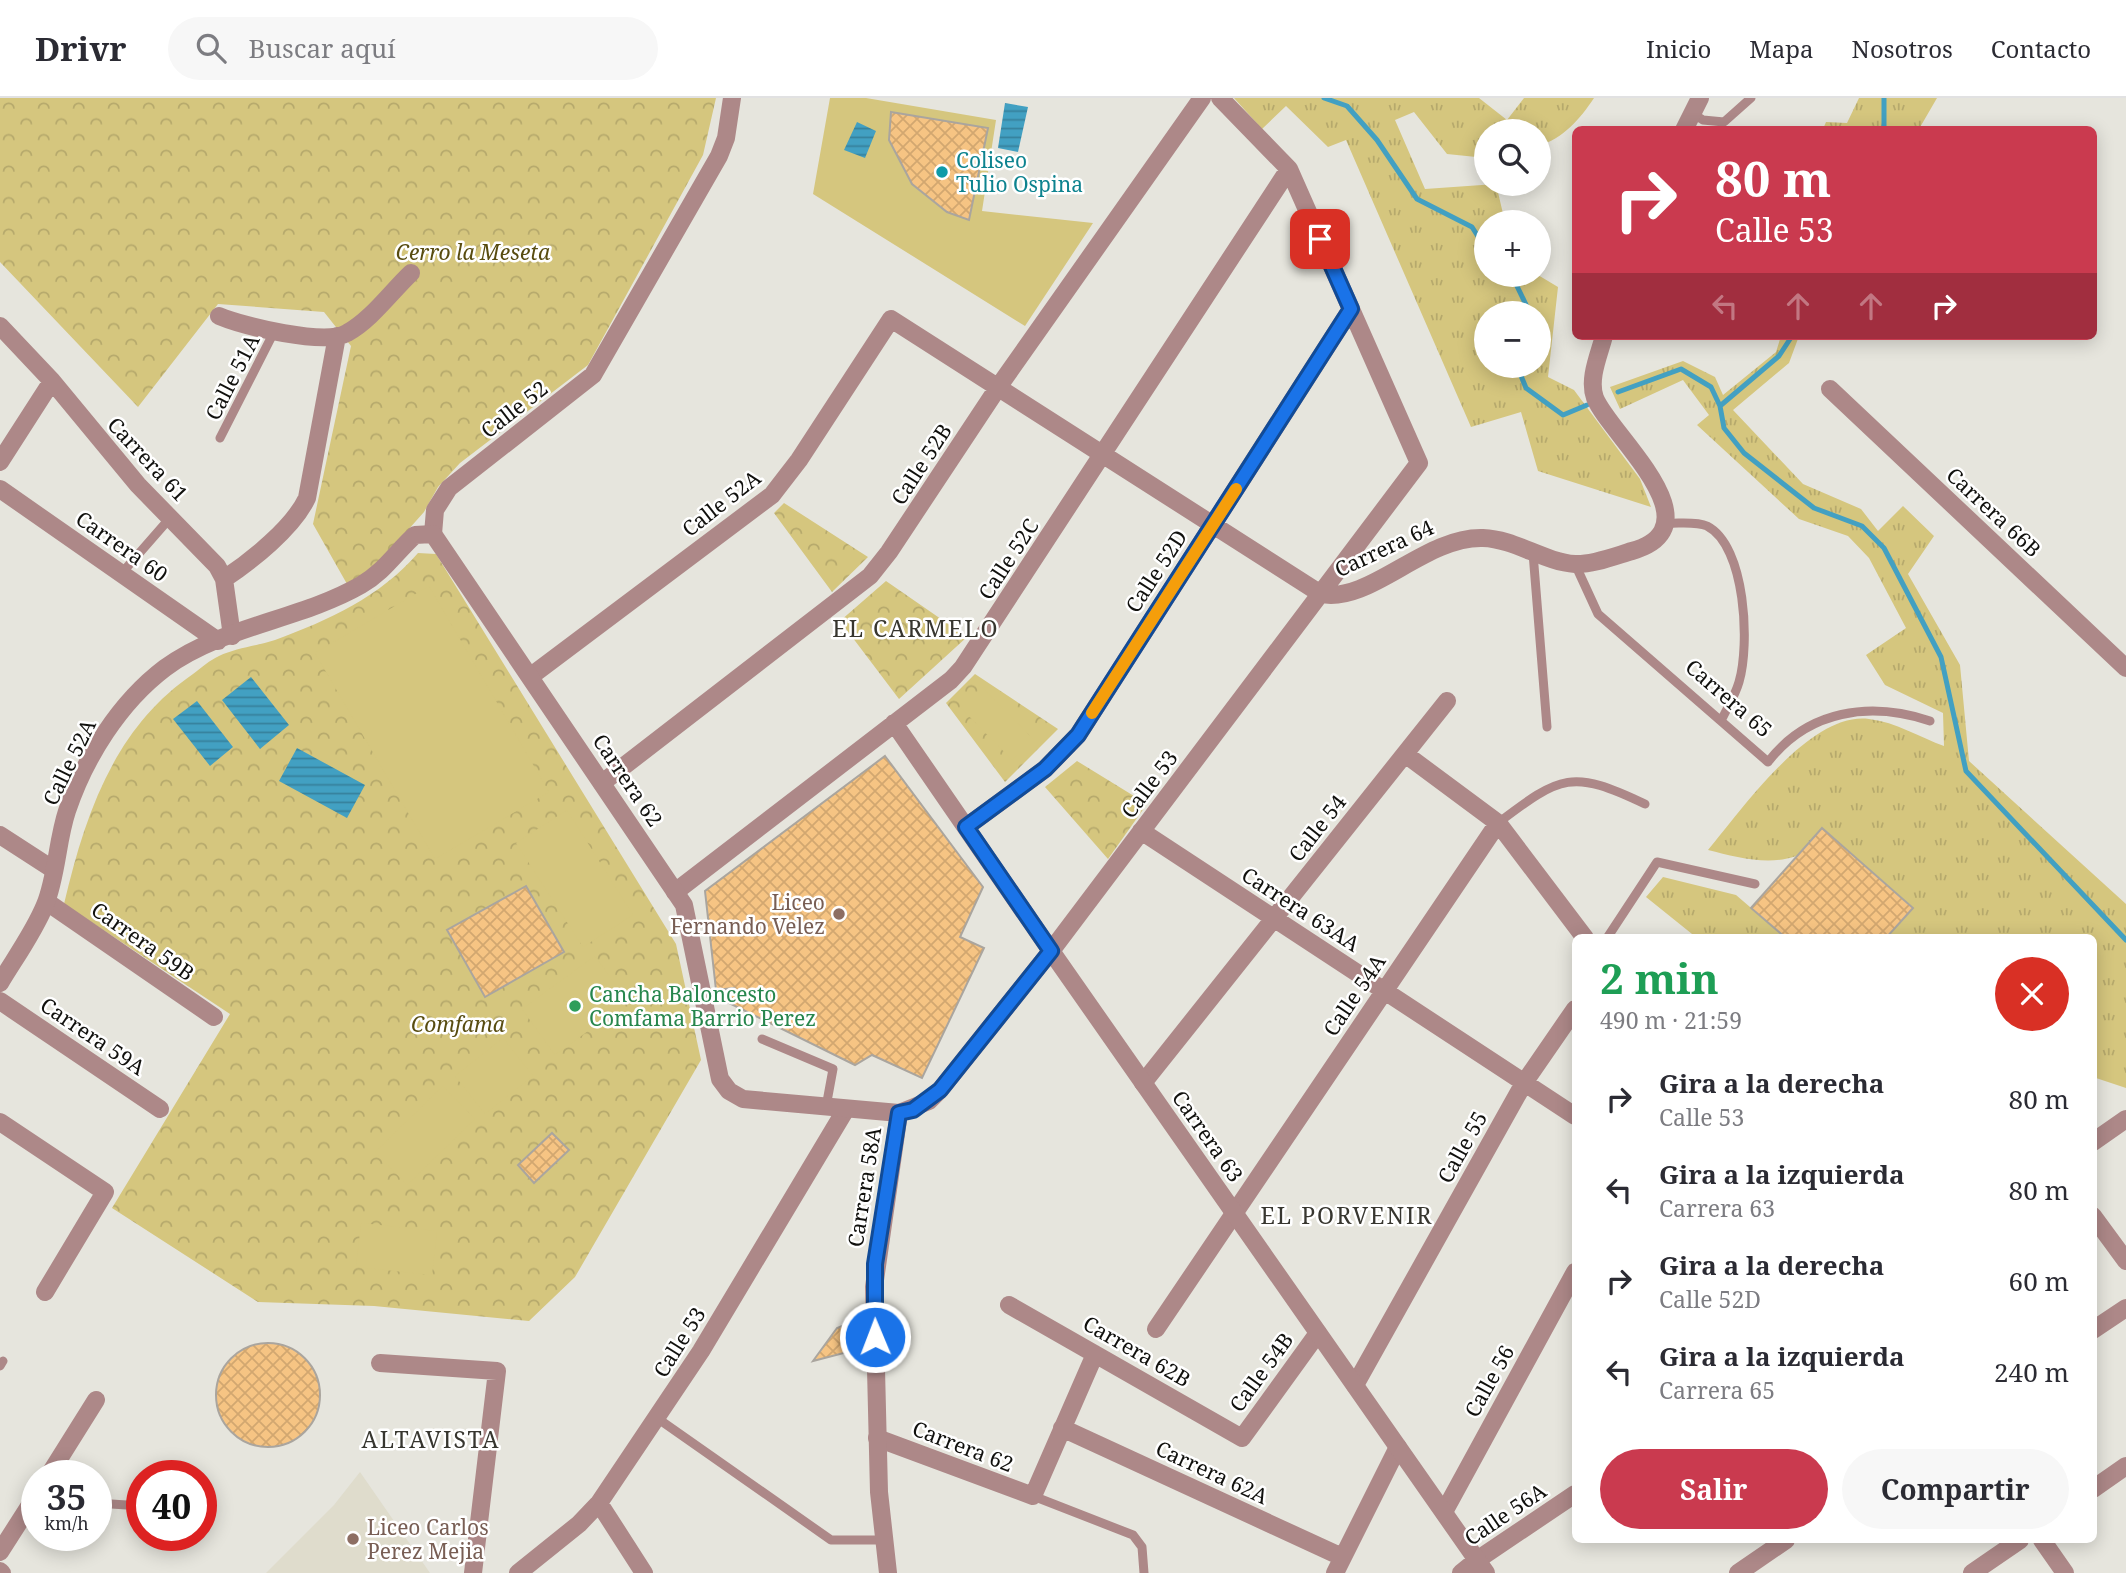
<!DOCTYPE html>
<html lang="es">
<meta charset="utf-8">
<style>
body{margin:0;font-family:"Noto Serif",serif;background:#f7f7f7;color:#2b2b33;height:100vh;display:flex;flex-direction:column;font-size:26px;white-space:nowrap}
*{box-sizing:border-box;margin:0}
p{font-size:23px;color:#7c7c81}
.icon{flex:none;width:38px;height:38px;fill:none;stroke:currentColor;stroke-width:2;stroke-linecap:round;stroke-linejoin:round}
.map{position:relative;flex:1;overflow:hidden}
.side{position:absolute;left:1572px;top:836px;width:525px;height:609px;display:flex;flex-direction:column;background:#fff;border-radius:10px;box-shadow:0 4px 18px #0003}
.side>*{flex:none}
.banner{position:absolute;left:1572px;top:28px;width:525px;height:214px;border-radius:10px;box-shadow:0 4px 18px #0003;background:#ca3a4f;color:#fff;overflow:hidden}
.tools{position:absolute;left:1474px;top:21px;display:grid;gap:14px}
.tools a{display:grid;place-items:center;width:77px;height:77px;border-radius:50%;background:#fff;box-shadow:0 4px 18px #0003;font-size:35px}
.speed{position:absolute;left:21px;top:1362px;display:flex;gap:14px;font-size:35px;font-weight:700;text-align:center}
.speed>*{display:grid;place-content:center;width:91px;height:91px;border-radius:50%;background:#fff;box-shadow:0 4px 18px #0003;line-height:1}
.speed small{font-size:18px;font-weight:400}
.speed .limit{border:10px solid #d22;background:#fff;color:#111}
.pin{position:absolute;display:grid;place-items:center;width:60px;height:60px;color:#fff;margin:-30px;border-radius:14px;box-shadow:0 4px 10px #0006}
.me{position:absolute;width:77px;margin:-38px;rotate:359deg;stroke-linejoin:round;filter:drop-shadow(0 0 5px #0008)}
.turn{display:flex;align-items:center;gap:24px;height:147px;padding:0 28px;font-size:32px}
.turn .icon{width:91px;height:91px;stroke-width:2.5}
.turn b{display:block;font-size:49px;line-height:60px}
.lanes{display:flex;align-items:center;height:66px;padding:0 28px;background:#0003;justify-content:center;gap:35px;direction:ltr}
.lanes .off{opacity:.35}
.round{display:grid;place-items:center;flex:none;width:74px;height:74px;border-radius:37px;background:#f7f7f7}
.headline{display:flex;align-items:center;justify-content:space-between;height:119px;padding:0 28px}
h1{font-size:42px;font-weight:700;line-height:52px;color:#1e9e55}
.action{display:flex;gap:14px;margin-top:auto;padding:14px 28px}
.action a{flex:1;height:80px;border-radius:42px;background:#ca3a4f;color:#fff;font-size:28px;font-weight:700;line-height:80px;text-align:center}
.action a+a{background:#f7f7f7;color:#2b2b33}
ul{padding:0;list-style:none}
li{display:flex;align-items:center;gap:21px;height:91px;padding:0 28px}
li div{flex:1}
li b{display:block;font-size:26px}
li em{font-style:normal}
header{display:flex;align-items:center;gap:42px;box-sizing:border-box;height:98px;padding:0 35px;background:#fff;border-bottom:2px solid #e1e1e2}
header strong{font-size:33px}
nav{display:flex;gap:38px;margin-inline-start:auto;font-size:24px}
.search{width:490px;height:63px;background:#f7f7f7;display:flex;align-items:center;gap:18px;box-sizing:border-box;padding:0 24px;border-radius:38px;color:#7c7c81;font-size:26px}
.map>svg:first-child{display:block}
</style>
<header>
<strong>Drivr</strong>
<div class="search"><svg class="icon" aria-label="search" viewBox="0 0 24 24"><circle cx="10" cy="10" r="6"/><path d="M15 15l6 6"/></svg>Buscar aquí</div>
<nav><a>Inicio</a><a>Mapa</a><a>Nosotros</a><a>Contacto</a></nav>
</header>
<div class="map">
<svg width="2126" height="1475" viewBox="0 0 2126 1475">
<defs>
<pattern id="grass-tufts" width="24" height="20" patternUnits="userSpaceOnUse" patternTransform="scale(1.75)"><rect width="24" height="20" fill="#d5c67e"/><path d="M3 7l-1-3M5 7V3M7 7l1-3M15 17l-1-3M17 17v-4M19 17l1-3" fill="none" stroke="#b6a96c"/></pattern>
<pattern id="park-crowns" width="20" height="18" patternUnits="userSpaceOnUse" patternTransform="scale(1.75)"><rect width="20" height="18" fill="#d5c67e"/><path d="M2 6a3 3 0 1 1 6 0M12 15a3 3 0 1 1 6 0" fill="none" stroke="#b6a96c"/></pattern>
<pattern id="water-rules" width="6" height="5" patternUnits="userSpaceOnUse" patternTransform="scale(1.75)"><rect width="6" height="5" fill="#42a0c2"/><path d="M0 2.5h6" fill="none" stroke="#36819c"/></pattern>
<pattern id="building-cross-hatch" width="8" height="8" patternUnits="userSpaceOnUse" patternTransform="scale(1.75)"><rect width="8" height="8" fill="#f6c483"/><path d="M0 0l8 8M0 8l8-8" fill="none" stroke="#d2a770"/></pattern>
</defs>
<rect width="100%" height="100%" fill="#e6e5dd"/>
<!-- built -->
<path fill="#dfdccc" d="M360 1374 430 1475H266L334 1407Z"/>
<!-- grass -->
<path fill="url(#grass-tufts)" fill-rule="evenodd" d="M1234 0H1479L1507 22 1524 0H1594C1580 21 1563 41 1538 48V33H1486V60L1447 56 1414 14 1395 22 1425 91 1496 86 1505 124H1486V177H1538L1558 189 1548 279 1574 292 1640 381 1651 409 1538 373 1521 314 1471 329 1346 42 1328 49 1286 8 1262 31ZM1486 215H1538V268H1486Z
M1859 0H1937L1919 31H1823L1826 24 1847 25Z
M1781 238H1799L1789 265 1733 312 1803 386 1861 411 1878 433 1903 408 1934 438 1908 476 1960 567 1969 663 2126 806V990L2093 979V840H1886L1913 810 1822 730C1815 738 1805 754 1796 758 1768 768 1736 759 1708 752 1742 712 1810 613 1869 621 1896 624 1921 640 1944 648L1943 615 1885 587 1866 557 1906 530 1869 460 1848 438 1799 421 1697 327 1709 317 1683 282 1620 311 1610 289 1683 263 1715 279 1723 297 1776 254Z
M1663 779 1736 797 1786 840H1697L1646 799Z"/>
<!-- park -->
<path fill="url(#park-crowns)" d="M0 0H716L703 57 588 267 460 365 438 389 424 414 374 470 347 486 313 426 351 248 324 214 218 206 138 309 0 164Z
M784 405 868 459 832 494 774 415Z
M418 455 436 456 676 846 701 962 575 1179 529 1223 374 1208 258 1204 112 1110 230 916 64 806C85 717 114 630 193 576 201 570 210 562 219 558 236 550 257 548 275 542 329 522 380 499 418 455Z
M886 483 967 539 899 601 840 523Z
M975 576 1058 631 1005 684 946 605Z
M1077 663 1147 706 1108 761 1045 689Z"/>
<!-- garden -->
<path fill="#d5c67e" d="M830 0H866L996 22 982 113 1093 125 1025 228 813 96Z
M429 488 549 694 435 761 315 555Z
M982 589 1033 641 1012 662 961 610Z
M567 712 633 817 583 849 516 745Z
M595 858 628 904 555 957 522 911Z
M503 940 533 978 485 1016 455 978Z
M443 988 475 1021 407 1087 375 1054Z
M361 1125 437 1133 432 1177 356 1169Z"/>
<!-- water -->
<path fill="url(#water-rules)" d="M1005 5 1028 9 1018 54 998 50Z
M857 24 876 33 865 60 844 52Z
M251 579 289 627 260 651 222 602Z
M197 603 233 649 210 668 173 621Z
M297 650 365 687 347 720 279 683Z"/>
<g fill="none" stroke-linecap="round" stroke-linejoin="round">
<!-- stream -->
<path stroke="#42a0c2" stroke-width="5" d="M1324 0 1347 8 1377 42 1417 101 1472 129 1486 151
M1884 0V32
M1503 177 1515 184 1530 215
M1517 268 1526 290 1563 317 1587 307
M1618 294 1681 271 1711 289 1720 308 1724 330 1744 355 1814 410 1862 428 1884 450 1941 559 1966 673 2126 842
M1720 308 1779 258 1792 238"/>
</g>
<!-- building -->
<path fill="url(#building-cross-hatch)" stroke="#aaa59e" stroke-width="2" d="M891 14 988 30 969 122 947 114 912 86 889 42Z
M885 658 983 789 960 839 984 850 922 980 872 957 855 967 727 904 734 890 716 892 705 793Z
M1822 730 1913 810 1886 840H1786L1751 810Z
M526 788 564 854 485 899 447 832Z
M552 1035 569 1052 534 1085 518 1067Z
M852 1224 844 1255 813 1263 837 1230Z
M216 1297a52 52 0 1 1 104 0a52 52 0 1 1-104 0Z"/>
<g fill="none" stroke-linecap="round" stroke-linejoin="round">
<!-- service -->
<path stroke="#ad8888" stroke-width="9" d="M1692 15 1703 22 1724 24 1751 0
M220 340 274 234
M1665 425C1677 426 1696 423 1707 428 1746 448 1750 547 1739 584 1735 598 1727 610 1721 623
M1533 455 1547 629
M1575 466 1598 516 1768 664C1808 612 1870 603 1930 623
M121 476 170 420
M1498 725C1561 677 1572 671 1645 706
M1607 840 1657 764 1755 786
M762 941 833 971 826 1009
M0 1268 3 1263
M657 1320 831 1442H883
M1033 1398 1133 1437 1142 1449 1144 1475
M96 1405 142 1408"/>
<!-- minor -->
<path stroke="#ad8888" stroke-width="18" d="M1684 32 1700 0
M219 218C243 228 325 248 347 235 371 222 391 194 411 175
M0 228 52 283 138 387 217 468 224 481 232 538
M1830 291 2126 570
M0 364 52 283
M433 436 435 412 449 390 593 277 719 58 726 40 732 0
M224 481C251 463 293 430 307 400L337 238
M531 578 772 397 799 362 891 221 1321 496C1370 506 1425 438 1483 440 1515 441 1544 464 1575 466 1592 467 1615 458 1632 453 1720 428 1609 336 1595 300 1588 281 1599 257 1604 238
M894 625 1051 853 1419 365 1289 71 1220 0
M1405 656 1498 725 1585 840
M602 685 870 478 889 454 999 288 1202 0
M966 729 1045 671 1078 637 1351 211
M1141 733 1575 1018
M0 737 54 772
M675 794 951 582 963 569 1289 71
M47 804 214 919
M0 903 160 1011
M1143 985 1447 603
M0 1024 105 1094 45 1194
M2093 1044 2126 1021
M2093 1118 2126 1163
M1009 1207 1242 1340 1318 1235
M1156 1231 1498 725
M2093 1232 2126 1210
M380 1265 497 1273 473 1475
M1355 1287 1524 985 1575 911
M1062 1330 1342 1459
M877 1340 1033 1398 1095 1256
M49 1377 96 1302
M2093 1391 2126 1368
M599 1405 644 1475
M1444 1414 1575 1174
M2042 1442 2065 1475
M0 1454 37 1396
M1477 1462 1575 1396
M0 1473 2 1475
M518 1475 579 1426 599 1405 701 1253 846 1011
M1335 1475 1398 1349
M1738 1475 1786 1442
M1972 1475 2020 1442"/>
<!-- tertiary -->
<path stroke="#ad8888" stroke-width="18" d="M0 391 218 543
M0 885C15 860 34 834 45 807 57 777 57 743 67 713 85 659 120 604 165 570 222 528 300 522 361 487 384 474 396 454 415 437L433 436 684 807 720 981 729 993 743 1001 899 1015 929 1003 940 992 1051 853 1486 1475
M888 1475 879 1394 874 1189 899 1015
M1461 1475 1477 1462"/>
</g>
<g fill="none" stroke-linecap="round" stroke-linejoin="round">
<defs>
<path id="route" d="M875 1239V1166L899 1015 913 1012 940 992 1051 853 966 729 1045 671 1078 637 1351 211 1320 141"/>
</defs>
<!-- route casing -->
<use href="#route" stroke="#114b97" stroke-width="18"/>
<!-- route -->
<use href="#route" stroke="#1a73e8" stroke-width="12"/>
<!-- slow -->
<path stroke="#f59e0b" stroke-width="12" d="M1092 615 1236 391"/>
</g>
<!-- markers -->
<circle fill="#0f9aa8" stroke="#fff" stroke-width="2.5" cx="942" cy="74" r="7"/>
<g fill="#8d6e63" stroke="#fff" stroke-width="2.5">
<circle cx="839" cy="816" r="7"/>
<circle cx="353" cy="1441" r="7"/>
</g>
<circle fill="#2e9e5b" stroke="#fff" stroke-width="2.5" cx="575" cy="908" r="7"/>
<g text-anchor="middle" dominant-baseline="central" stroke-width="5" stroke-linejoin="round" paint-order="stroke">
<!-- culture labels -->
<g font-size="21" fill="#0d838f" stroke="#fff" text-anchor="start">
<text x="956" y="62">Coliseo<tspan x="956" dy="24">Tulio Ospina</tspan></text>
</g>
<!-- park labels -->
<g font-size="21" font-style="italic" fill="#584c10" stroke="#fff">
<text x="473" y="154">Cerro la Meseta</text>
<text x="458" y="926">Comfama</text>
</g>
<!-- street labels -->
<g font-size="21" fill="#10100d" stroke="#fff">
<text transform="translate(232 279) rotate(-63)">Calle 51A</text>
<text transform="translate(514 311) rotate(-38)">Calle 52</text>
<text transform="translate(148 361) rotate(47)">Carrera 61</text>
<text transform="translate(921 366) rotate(-57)">Calle 52B</text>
<text transform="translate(721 405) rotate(-38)">Calle 52A</text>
<text transform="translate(1994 414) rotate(43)">Carrera 66B</text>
<text transform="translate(122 448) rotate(35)">Carrera 60</text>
<text transform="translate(1384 450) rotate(-25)">Carrera 64</text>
<text transform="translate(1008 461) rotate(-57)">Calle 52C</text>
<text transform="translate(1156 473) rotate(-57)">Calle 52D</text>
<text transform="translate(1729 600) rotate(41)">Carrera 65</text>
<text transform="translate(69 664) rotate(-64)">Calle 52A</text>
<text transform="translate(628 682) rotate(56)">Carrera 62</text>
<text transform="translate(1149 686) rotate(-53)">Calle 53</text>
<text transform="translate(1317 730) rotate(-52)">Calle 54</text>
<text transform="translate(1301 811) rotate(33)">Carrera 63AA</text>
<text transform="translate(143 843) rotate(35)">Carrera 59B</text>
<text transform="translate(1354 897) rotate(-56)">Calle 54A</text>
<text transform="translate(93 938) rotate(34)">Carrera 59A</text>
<text transform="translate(1208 1038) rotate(55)">Carrera 63</text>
<text transform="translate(1462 1049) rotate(-61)">Calle 55</text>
<text transform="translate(864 1089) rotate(-81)">Carrera 58A</text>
<text transform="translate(679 1244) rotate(-58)">Calle 53</text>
<text transform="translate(1137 1253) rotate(30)">Carrera 62B</text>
<text transform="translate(1261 1274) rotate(-54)">Calle 54B</text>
<text transform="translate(1489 1283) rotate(-61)">Calle 56</text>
<text transform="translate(963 1348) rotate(21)">Carrera 62</text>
<text transform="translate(1212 1374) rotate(25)">Carrera 62A</text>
<text transform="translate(1505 1416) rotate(-34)">Calle 56A</text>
</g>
<!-- education labels -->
<g font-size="21" fill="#785e54" stroke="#fff" text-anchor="end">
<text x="825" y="804">Liceo<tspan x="825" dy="24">Fernando Velez</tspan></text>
<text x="367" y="1429" text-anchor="start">Liceo Carlos<tspan x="367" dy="24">Perez Mejia</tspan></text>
</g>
<!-- leisure labels -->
<g font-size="21" fill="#27864d" stroke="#fff" text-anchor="start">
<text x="589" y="896">Cancha Baloncesto<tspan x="589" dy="24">Comfama Barrio Perez</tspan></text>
</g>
<!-- neighbourhood labels -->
<g font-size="23" letter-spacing="2" fill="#37362f" stroke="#fff">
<text x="916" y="530">EL CARMELO</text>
<text x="1347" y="1117">EL PORVENIR</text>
<text x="431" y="1341">ALTAVISTA</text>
</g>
</g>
</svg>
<div class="tools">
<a><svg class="icon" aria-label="search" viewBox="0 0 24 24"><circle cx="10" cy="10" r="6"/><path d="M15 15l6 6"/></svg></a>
<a>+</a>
<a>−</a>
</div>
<div class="speed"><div>35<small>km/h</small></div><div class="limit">40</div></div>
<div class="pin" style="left:1320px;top:141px;background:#d93025"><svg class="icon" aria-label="arrive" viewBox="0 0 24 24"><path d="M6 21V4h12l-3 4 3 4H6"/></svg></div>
<svg class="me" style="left:875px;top:1239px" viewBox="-20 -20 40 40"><circle r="17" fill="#1a73e8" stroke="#fff" stroke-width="3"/><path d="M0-11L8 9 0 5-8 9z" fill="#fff"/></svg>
<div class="banner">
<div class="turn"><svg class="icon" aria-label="right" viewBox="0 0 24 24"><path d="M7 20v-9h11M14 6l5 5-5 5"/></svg><div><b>80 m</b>Calle 53</div></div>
<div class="lanes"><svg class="icon off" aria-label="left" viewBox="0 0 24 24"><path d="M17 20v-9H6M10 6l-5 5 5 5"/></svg><svg class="icon off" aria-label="ahead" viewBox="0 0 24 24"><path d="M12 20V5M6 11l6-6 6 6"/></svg><svg class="icon off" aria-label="ahead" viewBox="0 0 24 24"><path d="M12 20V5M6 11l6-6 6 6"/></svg><svg class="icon" aria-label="right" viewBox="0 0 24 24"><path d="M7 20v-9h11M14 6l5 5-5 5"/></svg></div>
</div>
<section class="side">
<div class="headline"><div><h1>2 min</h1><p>490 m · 21:59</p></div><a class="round" style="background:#d93025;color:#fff"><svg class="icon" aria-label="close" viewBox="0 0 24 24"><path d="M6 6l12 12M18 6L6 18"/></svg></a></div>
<ul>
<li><svg class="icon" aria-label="right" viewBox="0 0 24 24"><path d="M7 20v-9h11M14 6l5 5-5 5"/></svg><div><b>Gira a la derecha</b><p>Calle 53</p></div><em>80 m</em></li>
<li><svg class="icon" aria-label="left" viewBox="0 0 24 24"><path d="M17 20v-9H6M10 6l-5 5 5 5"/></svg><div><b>Gira a la izquierda</b><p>Carrera 63</p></div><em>80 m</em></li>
<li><svg class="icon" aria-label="right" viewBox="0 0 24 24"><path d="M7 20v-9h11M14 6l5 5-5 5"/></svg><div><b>Gira a la derecha</b><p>Calle 52D</p></div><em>60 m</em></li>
<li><svg class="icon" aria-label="left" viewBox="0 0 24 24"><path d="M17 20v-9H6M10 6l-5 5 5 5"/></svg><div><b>Gira a la izquierda</b><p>Carrera 65</p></div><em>240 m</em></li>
</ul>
<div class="action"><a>Salir</a><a>Compartir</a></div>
</section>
</div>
